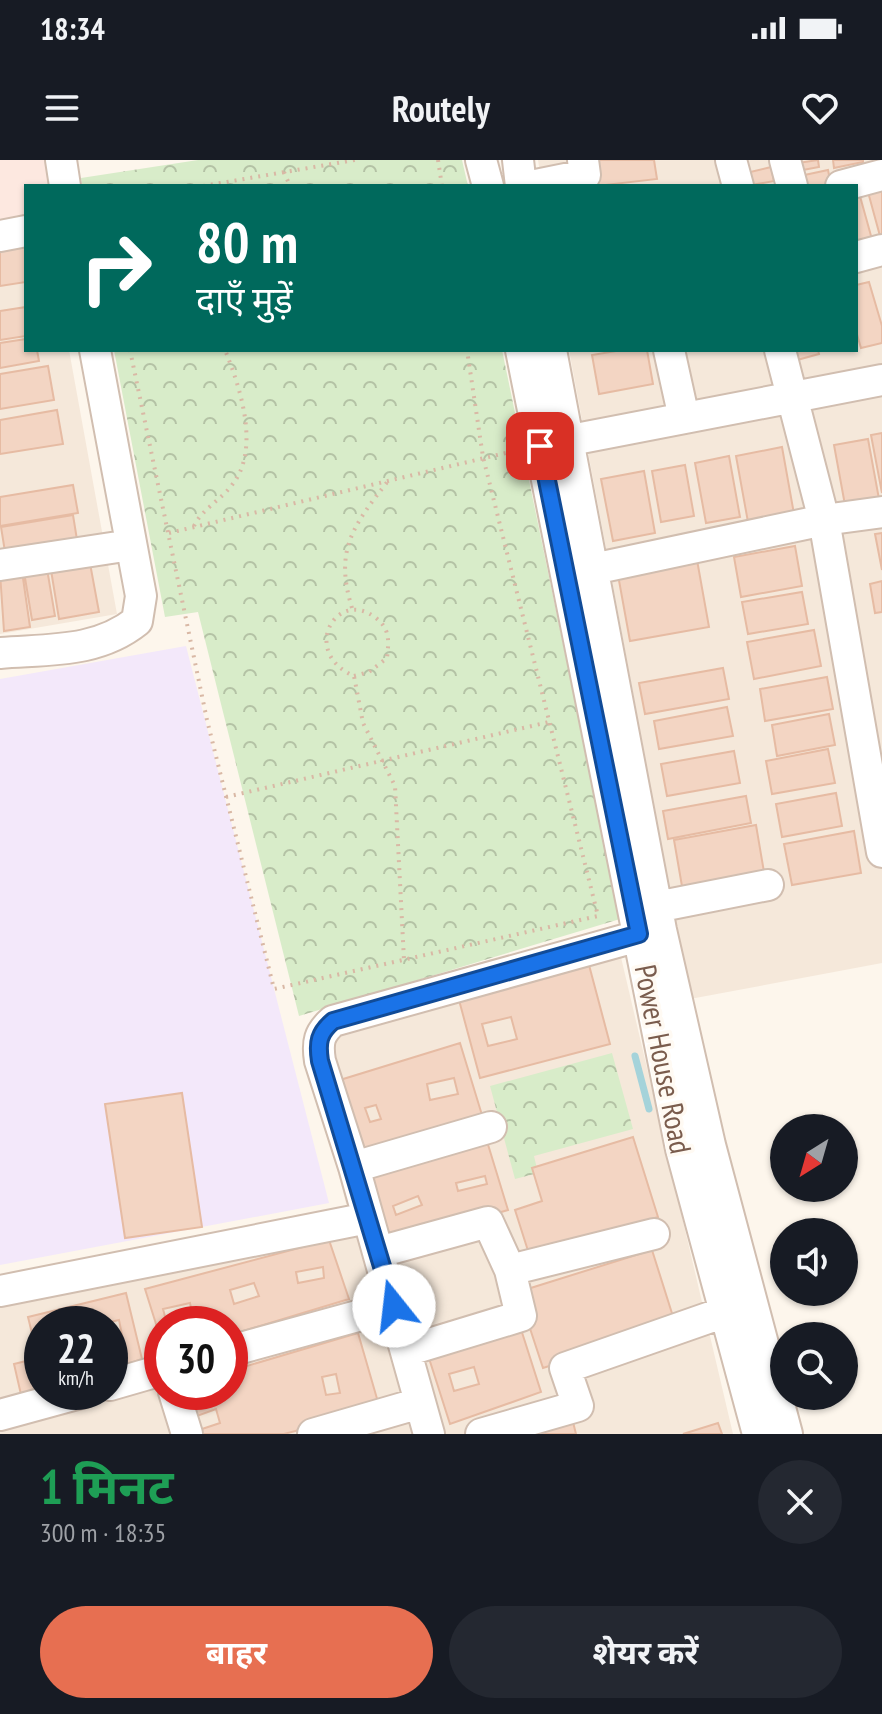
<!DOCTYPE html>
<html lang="hi">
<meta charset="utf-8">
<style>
body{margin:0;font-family:"PT Sans Narrow","Noto Sans Devanagari",sans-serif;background:#242831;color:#f1f3f6;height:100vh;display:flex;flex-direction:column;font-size:30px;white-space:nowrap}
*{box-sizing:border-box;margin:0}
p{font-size:26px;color:#9ea1a6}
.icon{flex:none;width:44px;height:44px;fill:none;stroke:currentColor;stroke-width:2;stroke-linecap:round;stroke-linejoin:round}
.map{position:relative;height:1274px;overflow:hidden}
.details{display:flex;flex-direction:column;background:#171b24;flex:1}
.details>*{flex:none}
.top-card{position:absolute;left:24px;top:24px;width:834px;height:168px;border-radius:0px;box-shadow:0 2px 6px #0004;background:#00695c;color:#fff;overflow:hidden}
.needle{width:52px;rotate:217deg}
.controls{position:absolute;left:770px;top:954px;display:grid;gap:16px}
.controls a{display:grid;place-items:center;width:88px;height:88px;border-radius:50%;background:#171b24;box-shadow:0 2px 6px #0004;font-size:40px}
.speed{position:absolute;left:24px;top:1146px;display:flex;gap:16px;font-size:40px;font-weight:700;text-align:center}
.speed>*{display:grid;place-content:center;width:104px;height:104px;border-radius:50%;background:#171b24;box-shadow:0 2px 6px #0004;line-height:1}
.speed small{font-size:20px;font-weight:400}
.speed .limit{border:12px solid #d22;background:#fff;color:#111}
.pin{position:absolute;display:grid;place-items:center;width:68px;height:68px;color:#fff;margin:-34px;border-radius:16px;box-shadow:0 4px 12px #0006}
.me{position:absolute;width:88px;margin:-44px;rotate:344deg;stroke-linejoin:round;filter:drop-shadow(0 0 6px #0008)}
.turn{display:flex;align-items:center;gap:28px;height:168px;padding:0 40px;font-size:36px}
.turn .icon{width:104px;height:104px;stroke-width:2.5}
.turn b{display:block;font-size:56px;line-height:68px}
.round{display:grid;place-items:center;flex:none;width:84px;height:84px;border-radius:42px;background:#242831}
.head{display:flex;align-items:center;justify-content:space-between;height:136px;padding:0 40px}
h1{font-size:48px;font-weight:700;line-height:60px;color:#1e9e55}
.action{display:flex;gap:16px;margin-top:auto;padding:16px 40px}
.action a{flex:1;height:92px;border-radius:48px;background:#e76f51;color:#fff;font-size:32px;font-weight:700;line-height:92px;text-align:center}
.action a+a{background:#242831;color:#f1f3f6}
.status{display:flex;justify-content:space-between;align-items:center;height:56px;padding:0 40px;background:#171b24;direction:ltr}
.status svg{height:22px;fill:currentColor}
header{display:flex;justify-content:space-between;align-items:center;height:104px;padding:0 40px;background:#171b24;font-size:36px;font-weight:700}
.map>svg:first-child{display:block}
</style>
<div class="status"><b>18:34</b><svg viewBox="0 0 49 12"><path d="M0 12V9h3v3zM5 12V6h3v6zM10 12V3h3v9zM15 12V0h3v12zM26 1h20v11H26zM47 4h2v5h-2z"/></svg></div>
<header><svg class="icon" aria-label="menu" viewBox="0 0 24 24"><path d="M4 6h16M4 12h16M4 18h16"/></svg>Routely<svg class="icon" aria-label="heart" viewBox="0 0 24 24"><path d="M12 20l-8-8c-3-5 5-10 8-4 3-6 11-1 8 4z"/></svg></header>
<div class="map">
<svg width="882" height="1274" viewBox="0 0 882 1274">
<defs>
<pattern id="park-crowns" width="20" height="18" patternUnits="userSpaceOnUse" patternTransform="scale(2)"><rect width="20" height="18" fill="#d8ecc9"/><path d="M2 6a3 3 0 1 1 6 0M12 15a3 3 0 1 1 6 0" fill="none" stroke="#b4c2a5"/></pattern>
</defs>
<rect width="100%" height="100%" fill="#fdf6ec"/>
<!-- residential -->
<path fill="#f5e8da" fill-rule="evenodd" d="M0 0 26 26V190H69L117 454 0 474Z
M538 0H882V803L690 839 569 190H856V26H542Z
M620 793 733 1274H0V1120L348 1051 303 879ZM42 1164H110V1232H42ZM162 1164H230V1232H162Z"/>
<!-- commercial -->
<path fill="#fde8e0" d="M0 0H47L51 26H26V70L0 73Z"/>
<!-- education -->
<path fill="#f3e8fa" d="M186 486 329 1043 0 1105V519Z"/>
<!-- park -->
<path fill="url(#park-crowns)" d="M198 0H462L468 26H82L81 18Z
M114 190H502L620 759 299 856 198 452 165 457Z
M612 893 633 969 534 996 538 1013 515 1019 490 926Z"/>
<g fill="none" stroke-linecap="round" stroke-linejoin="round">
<!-- stream -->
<path stroke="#a5d3da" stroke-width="7" d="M635 896 649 949"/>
</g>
<!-- building -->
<path fill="#f3d5c3" stroke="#e6bba3" stroke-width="2" fill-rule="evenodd" d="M593 0H654L657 19 597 26Z
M818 0 819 7 792 12 791 4Z
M833 0H863V2L834 8Z
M771 7 774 21 746 26 742 14Z
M828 10 831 25 797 26 795 17Z
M882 28V76H880L868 32Z
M858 29 873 83 856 87V30Z
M26 79V122L0 126V84Z
M869 122 882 166V183L861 188 856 171V125Z
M26 147V176L0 180V151Z
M26 179V190H37L39 201 0 208V183Z
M622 190H647L653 224 599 234 592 195Z
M786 190H818L819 194 790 202Z
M48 206 54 240 0 249V214Z
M57 250 63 284 0 294V260Z
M882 273V333L871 275Z
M868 279 879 339 845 345 834 285Z
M782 287 794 354 748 362 736 296Z
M729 296 740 357 706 363 695 303Z
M685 305 694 356 661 362 652 311Z
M644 311 655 373 613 381 601 319Z
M73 325 78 353 0 366V337Z
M73 355 78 386 6 398 1 367Z
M882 373V410L875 374Z
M795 386 802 426 741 437 734 397Z
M89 398 99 452 59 459 50 404Z
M697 400 709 467 630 481 618 415Z
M46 403 55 456 32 460 23 406Z
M22 411 30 467 4 471 0 413Z
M882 421V452L875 453 870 424Z
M802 432 808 464 748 474 742 442Z
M814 470 821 506 754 519 747 482Z
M723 508 729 539 645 554 639 523Z
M827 517 833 549 765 561 760 529Z
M727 547 733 576 659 589 654 561Z
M829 554 835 585 777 596 772 565Z
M828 589 835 623 772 634 766 601Z
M734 591 740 623 667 636 661 604Z
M836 633 842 666 782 677 776 644Z
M746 636 751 663 668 679 663 651Z
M756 665 765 718 683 732 674 680Z
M854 671 861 713 792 725 784 684Z
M589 805 610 884 480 918 459 840ZM511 857 517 879 488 886 482 864Z
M460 883 482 955 363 991 340 920ZM454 918 458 934 430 940 427 924ZM376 945 381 959 370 962 365 948Z
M182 933 202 1067 125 1078 105 944Z
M633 977 658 1057 530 1097 515 1050 542 1041 532 1008Z
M486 978 508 1050 387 1085 366 1013ZM485 1016 487 1024 458 1031 456 1023ZM418 1036 422 1045 396 1055 393 1046Z
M329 1080 349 1139 230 1175V1164H171L193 1159 190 1143 163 1149 167 1164H162V1183L145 1129ZM323 1107 324 1118 298 1123 296 1112ZM254 1123 259 1136 234 1144 230 1130Z
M652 1090 676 1166 543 1208 518 1132Z
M126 1133 142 1199 110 1210V1183L123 1180 119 1160 102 1164H42V1232L22 1239 14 1204 38 1198 28 1157Z
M519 1163 541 1232 450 1264 428 1195ZM474 1207 479 1224 454 1231 449 1214Z
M358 1173 380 1249 284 1274H197L185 1232H230V1211ZM336 1214 340 1233 326 1235 322 1217ZM216 1249 220 1263 199 1270 194 1257Z
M573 1262 576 1274H533Z
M718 1263 722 1274H683Z"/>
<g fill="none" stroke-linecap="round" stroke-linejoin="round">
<defs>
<path id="minor" d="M61 0 65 26
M481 0 488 26
M518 0 521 26
M731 0 738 26
M785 0 792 26
M531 26 585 15 583 0
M841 26 882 15
M0 76 26 71
M856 97 882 90
M521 190 681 989 758 1274
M551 190 661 770 710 985 787 1274
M669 190 684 258
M780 190 824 360 882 692
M550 284 882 220
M0 405 131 385
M593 409 824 360 882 352
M0 493C49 489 97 493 137 461L141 436 95 190
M636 751 768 725
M354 1007 491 967
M379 1092 488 1062 510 1110 521 1156 406 1191
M510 1110 654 1074
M0 1131 368 1058
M230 1191 394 1146
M110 1225 162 1210
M174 1232 187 1274
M0 1255 84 1232
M313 1274 420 1243
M429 1274 354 1007 320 901C317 882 319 873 333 861L660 770
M481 1274 578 1246 565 1208 725 1152"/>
</defs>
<!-- minor casing -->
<use href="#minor" stroke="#d1beb0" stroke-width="34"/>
<!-- path -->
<path stroke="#d9b8a5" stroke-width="4" stroke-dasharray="2 6" stroke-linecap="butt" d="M438 0 442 26
M284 12 290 26
M203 26 355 0
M130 190 207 560 274 829 598 756 483 297 467 190
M194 366C202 349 221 340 232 325 261 289 240 227 225 190
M169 373 514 291
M352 448C334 390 353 366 388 321
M354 516 369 512 387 498C389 481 390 469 376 458 337 427 299 492 354 516L363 563 395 626 404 800
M226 637 549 562"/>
<!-- minor -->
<use href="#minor" stroke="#fff" stroke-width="30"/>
</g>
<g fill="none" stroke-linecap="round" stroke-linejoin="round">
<defs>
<path id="route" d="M394 1146 320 901C317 882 319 873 333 861L639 774 540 286"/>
</defs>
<!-- route casing -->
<use href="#route" stroke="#114b97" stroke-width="20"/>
<!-- route -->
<use href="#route" stroke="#1a73e8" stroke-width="14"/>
</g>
<g text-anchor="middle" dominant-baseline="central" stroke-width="7" stroke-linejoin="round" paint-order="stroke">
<!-- street labels -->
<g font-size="30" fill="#7a5c4d" stroke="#fffaf3">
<text transform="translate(664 899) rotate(79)">Power House Road</text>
</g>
</g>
</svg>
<div class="controls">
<a><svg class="needle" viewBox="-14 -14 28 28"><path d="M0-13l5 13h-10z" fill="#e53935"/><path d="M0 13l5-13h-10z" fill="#9ea1a6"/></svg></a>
<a><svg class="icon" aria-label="sound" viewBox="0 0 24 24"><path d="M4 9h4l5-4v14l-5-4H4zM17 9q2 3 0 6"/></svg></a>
<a><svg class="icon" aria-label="search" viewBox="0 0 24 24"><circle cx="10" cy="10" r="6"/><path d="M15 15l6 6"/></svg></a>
</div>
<div class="speed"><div>22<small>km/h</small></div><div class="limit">30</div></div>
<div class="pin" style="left:540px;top:286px;background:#d93025"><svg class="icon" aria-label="arrive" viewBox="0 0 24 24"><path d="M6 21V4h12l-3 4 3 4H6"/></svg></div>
<svg class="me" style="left:394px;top:1146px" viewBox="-20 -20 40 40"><circle r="19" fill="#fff"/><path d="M0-13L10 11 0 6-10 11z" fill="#1a73e8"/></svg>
<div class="top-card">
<div class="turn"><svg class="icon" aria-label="right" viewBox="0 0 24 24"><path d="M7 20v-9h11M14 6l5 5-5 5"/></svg><div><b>80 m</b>दाएँ मुड़ें</div></div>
</div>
</div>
<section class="details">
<div class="head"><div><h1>1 मिनट</h1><p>300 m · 18:35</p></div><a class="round"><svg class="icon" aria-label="close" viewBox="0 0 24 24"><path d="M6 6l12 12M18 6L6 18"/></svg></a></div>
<div class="action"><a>बाहर</a><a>शेयर करें</a></div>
</section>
